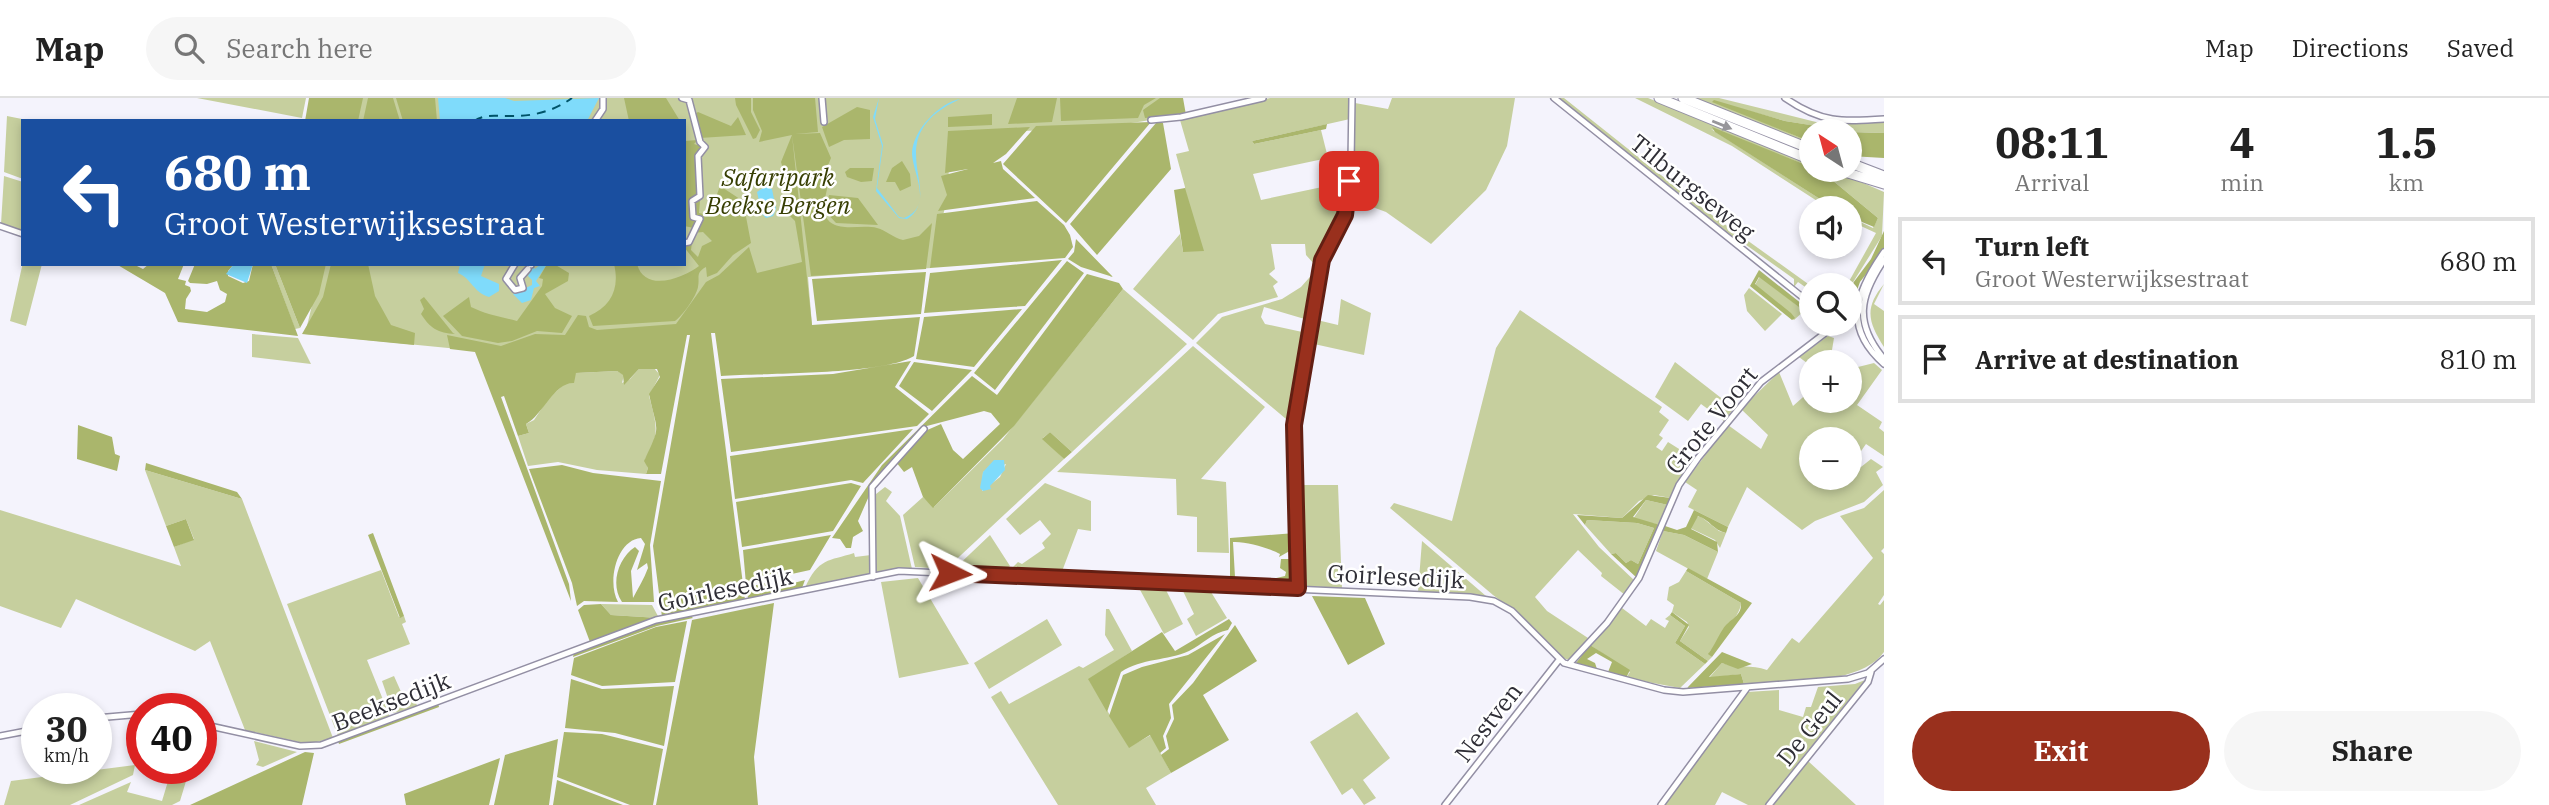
<!DOCTYPE html>
<meta charset="utf-8">
<style>
body{margin:0;font-family:"IBM Plex Serif",serif;background:#f6f6f6;color:#222;height:100vh;display:flex;flex-direction:column;font-size:26px;white-space:nowrap}
*{box-sizing:border-box;margin:0}
p{font-size:23px;color:#767676}
.icon{flex:none;width:38px;height:38px;fill:none;stroke:currentColor;stroke-width:2;stroke-linecap:round;stroke-linejoin:round}
.map{position:relative;flex:1;overflow:hidden}
.details{display:flex;flex-direction:column;background:#fff;width:665px}
.details>*{flex:none}
.top-card{position:absolute;left:21px;top:21px;width:665px;height:147px;border-radius:0px;box-shadow:0 4px 10px #0003;background:#1a4fa0;color:#fff;overflow:hidden}
.needle{width:46px;rotate:324deg}
.tools{position:absolute;left:1799px;top:21px;display:grid;gap:14px}
.tools a{display:grid;place-items:center;width:63px;height:63px;border-radius:50%;background:#fff;box-shadow:0 4px 10px #0003;font-size:35px}
.speed{position:absolute;left:21px;top:595px;display:flex;gap:14px;font-size:35px;font-weight:700;text-align:center}
.speed>*{display:grid;place-content:center;width:91px;height:91px;border-radius:50%;background:#fff;box-shadow:0 4px 10px #0003;line-height:1}
.speed small{font-size:18px;font-weight:400}
.speed .limit{border:10px solid #d22;background:#fff;color:#111}
.pin{position:absolute;display:grid;place-items:center;width:60px;height:60px;color:#fff;margin:-30px;border-radius:14px;box-shadow:0 4px 10px #0006}
.me{position:absolute;width:77px;margin:-38px;rotate:93deg;stroke-linejoin:round;filter:drop-shadow(0 0 5px #0008)}
.turn{display:flex;align-items:center;gap:24px;height:147px;padding:0 28px;font-size:32px}
.turn .icon{width:91px;height:91px;stroke-width:2.5}
.turn b{display:block;font-size:49px;line-height:60px}
.eta{display:flex;justify-content:space-evenly;align-items:center;height:119px;text-align:center}
.eta b{font-size:42px;font-weight:700;line-height:49px}
.primary-button{display:flex;gap:14px;margin-top:auto;padding:14px 28px}
.primary-button a{flex:1;height:80px;border-radius:42px;background:#99301d;color:#fff;font-size:28px;font-weight:700;line-height:80px;text-align:center}
.primary-button a+a{background:#f6f6f6;color:#222}
ul{padding:0;list-style:none}
li{display:flex;align-items:center;gap:21px;height:88px;margin:0 14px 10px;padding:0 14px;border:4px solid #e0e0e0;border-radius:0px}
li div{flex:1}
li b{display:block;font-size:26px}
li em{font-style:normal}
header{display:flex;align-items:center;gap:42px;box-sizing:border-box;height:98px;padding:0 35px;background:#fff;border-bottom:2px solid #e0e0e0}
header strong{font-size:33px}
nav{display:flex;gap:38px;margin-inline-start:auto;font-size:24px}
.search{width:490px;height:63px;background:#f6f6f6;display:flex;align-items:center;gap:18px;box-sizing:border-box;padding:0 24px;border-radius:38px;color:#767676;font-size:26px}
main{display:flex;flex:1;min-height:0}
.map>svg:first-child{display:block}
</style>
<header>
<strong>Map</strong>
<div class="search"><svg class="icon" aria-label="search" viewBox="0 0 24 24"><circle cx="10" cy="10" r="6"/><path d="M15 15l6 6"/></svg>Search here</div>
<nav><a>Map</a><a>Directions</a><a>Saved</a></nav>
</header>
<main>
<div class="map">
<svg width="1884" height="707" viewBox="0 0 1884 707">
<rect width="100%" height="100%" fill="#f4f3fc"/>
<!-- green -->
<path fill="#c6cf9e" fill-rule="evenodd" d="M197 0H306L302 20Z
M362 0H1182L1183 15C1106 34 1028 33 950 34L948 96 931 170 808 179 812 227 479 253 305 236 322 166H684V23H357Z
M1270 0H1350V21L1252 43 1254 46 1321 32 1328 60 1253 76 1261 102 1346 84 1339 125 1315 167 1306 157 1305 146H1271L1275 171 1269 176 1278 184 1273 188 1278 199 1218 216 1193 242 1133 191 1180 136 1183 154 1185 89 1176 56 1189 53 1180 22Z
M1392 0H1515L1507 48 1486 92 1431 146 1386 114 1348 100 1354 50 1355 5 1388 11Z
M1558 0H1564L1705 112 1811 188V193L1798 184 1794 189V181L1742 144 1739 145Z
M1635 0H1648L1811 65V69L1711 31 1834 110H1828L1732 48Z
M1692 0H1719L1820 25 1884 24V35L1853 34 1785 23 1713 3 1811 44V48Z
M7 18 32 23H23V81L4 74Z
M1820 72 1845 77 1884 94 1882 138 1850 189 1847 187 1876 135 1850 123V119L1873 130 1878 120Z
M4 78 23 84V134L1 126Z
M23 164 42 166 26 228 10 223Z
M271 166H275L300 230 295 231Z
M1316 172 1308 222 1264 209 1261 219 1265 226 1307 235 1292 326 1196 245 1222 219 1282 201 1301 189Z
M1760 178 1804 213 1794 222 1755 187Z
M1884 186 1874 206 1884 213V249C1868 224 1864 210 1884 186Z
M1749 190 1782 216 1765 233 1747 213 1744 197Z
M1123 191 1187 246 1072 354 1050 334 1043 340 1064 361 946 471 915 469 903 417 923 399 934 409 1003 341ZM1006 366 1000 379 982 393 983 374Z
M1341 201 1371 215 1364 257 1314 246 1317 222 1338 227Z
M1520 212 1662 309 1659 314 1669 322 1659 337 1663 340 1656 349 1662 353 1668 344 1695 361 1671 400 1654 397 1639 403 1622 420 1573 416 1599 449 1635 483 1625 497 1601 478 1602 475 1578 452 1535 499 1547 513 1588 540 1570 562 1562 560 1520 517 1493 497 1390 410 1394 405 1452 423 1496 250Z
M252 236 298 240 311 266 252 259Z
M1828 238 1834 240 1830 264H1811V268L1799 259Z
M1193 248 1265 309 1201 381 1226 384 1229 455 1197 454V419L1177 417 1176 381 1057 374Z
M1675 264 1734 310 1724 323 1701 306 1688 323 1655 299Z
M1874 265 1882 272 1857 307 1882 324 1879 330 1884 334V358L1866 346 1854 363 1861 369 1871 361 1883 369 1876 374 1883 387 1864 404 1815 423 1802 432 1747 389 1728 429 1688 409 1697 392 1685 384 1728 327 1761 351 1768 337 1741 311 1779 274 1793 308 1811 292V303H1850V271ZM1811 341H1850V380H1811Z
M654 270 660 277 649 298C656 324 661 338 645 361L648 370 646 376 597 372 558 364 528 368 518 338 529 335 526 326 534 322 548 301 576 275 617 273 624 277 622 285 630 281 639 271Z
M145 372 242 401 333 640 308 646 245 632 210 543 195 553 76 501 61 530 0 508V412L181 468 174 449 194 441 186 421 166 428Z
M1045 385 1091 403V433L1078 431 1061 476 1008 474 1018 464 1022 466 1045 450 1042 445 1051 436 1040 422 1020 437 1006 421Z
M1298 387H1338L1342 490 1301 488Z
M885 389 892 394 886 403 900 418 912 471 876 476 872 392 876 396Z
M1884 392V450L1881 453 1884 456V497L1878 506 1880 507 1884 502V554C1860 588 1783 583 1744 586L1741 576 1709 580 1722 565C1739 571 1751 566 1767 572L1792 540 1799 545 1873 460 1840 418 1864 410Z
M1646 402 1668 407 1660 427 1633 421Z
M1700 418 1719 433 1726 435 1720 450 1715 442 1690 430 1696 419Z
M1587 422 1637 425 1654 430 1638 466 1631 462 1626 465 1616 455 1611 456 1585 427Z
M1663 433 1684 437 1718 454 1707 481 1656 453Z
M990 437 1010 468 1002 475 952 473Z
M1422 443 1486 498 1418 494Z
M854 455 855 459 871 457V476L805 490C818 460 829 463 854 455Z
M381 472 399 519 404 518 406 524 402 526 410 546 367 562 390 619 338 638 287 506Z
M1686 473 1741 505C1742 515 1716 546 1709 555L1712 559 1708 563 1680 543 1689 529 1687 524 1672 514 1674 507 1667 502 1669 489 1679 484Z
M918 480 969 566 899 580 881 484Z
M1139 490 1166 492 1183 526 1164 536Z
M1183 493 1211 494 1227 520 1196 538 1187 521 1194 516Z
M601 506 652 507 659 520 611 517Z
M1622 510 1646 528 1651 521 1665 530 1669 523 1665 521 1670 517 1685 528 1675 545 1705 566 1680 590 1626 580 1630 574 1590 547Z
M1106 511H1109L1132 553 1089 582 1129 649 1151 637 1171 675 1146 690 1156 707H1058L991 599 1001 593 1009 606 1079 568 1083 570 1114 552 1105 537Z
M1047 521 1062 547 989 591 974 565Z
M394 578 406 605 415 602 418 610 393 615 382 583Z
M1865 582 1765 707H1748L1722 694 1715 707H1663L1747 594 1779 592V612L1803 619 1806 609H1811L1818 589 1855 586Z
M1357 614 1390 660 1363 682 1376 700 1364 707 1352 690 1342 697 1310 644Z
M254 643 297 654 263 669 256 667 259 662Z
M1808 663 1856 707H1771Z
M135 667 133 677 70 707H4L11 683Z
M172 670H190L180 703 172 707H79L131 684 127 694 162 703Z"/>
<!-- forest -->
<path fill="#aab66c" d="M309 0H363L358 23H305Z
M368 0H393L400 23H363Z
M396 0H435L437 23H403Z
M624 0H666L680 23H629Z
M735 0H751V14L760 32 756 40 753 41 736 7Z
M753 0H815L818 34 795 36 820 35 831 60 825 75 827 91 823 110C828 139 858 125 877 130 886 132 893 140 903 142L919 138 932 125 926 171 811 178 792 37 812 227 920 219 914 258C884 277 762 275 721 278L715 235H711L745 502 662 519 653 448 690 237H687L661 376H646L648 370 644 363C662 325 657 335 649 296L660 279 657 271H639L624 287 623 277 617 273 576 275 574 285C554 284 543 317 526 326L529 335 518 338 504 298 501 299 569 486 571 503 475 254 450 251 447 237 501 248 535 236 565 237 578 217 586 218 589 229 597 232 676 226 706 184 719 177 749 149 757 175 802 164 795 123 785 113 792 102 781 64 792 37 759 44 762 33 753 12Z
M1017 0H1057L1052 24 1008 26Z
M1060 0H1156L1144 7 1138 20 1061 23Z
M1160 0H1183L1186 17 1145 20 1143 12Z
M1714 2 1785 23 1848 33H1811V44L1712 4Z
M857 9 870 12V41L844 42 829 49 822 29Z
M698 14 731 28 738 19 746 37 700 40 695 16Z
M992 16V27L948 29V19Z
M1151 24 1066 125 1003 66 1036 28Z
M1156 25H1163L1171 71 1097 157 1070 126Z
M1327 26 1326 31 1254 46 1252 43Z
M1030 29 1006 56 993 65 1001 63 1003 71 1035 100 938 113 947 97 941 78 968 71 945 75 948 33Z
M1712 29 1811 69V72H1820L1878 120 1874 129 1850 119V110H1834L1715 34Z
M1850 34 1884 35V60L1850 58Z
M698 42 694 46 704 49 698 55 696 83 699 97 691 103 700 102 699 115 713 118 718 110 716 99 720 88 743 103 751 145 733 157 717 175 707 179 706 169C695 175 700 179 698 189 696 199 683 217 675 223L593 228 589 218C611 208 620 191 614 166H637C645 196 685 179 699 168L684 149V146L692 144 691 152 698 159 702 148 712 143 703 134 693 135 691 140 701 121 693 117 692 104V118L698 122 694 130 684 128V43Z
M902 63 910 76 911 88 900 93 895 84H886L892 70Z
M850 70H874L872 83 861 84 847 79 845 74Z
M1185 90 1204 153 1183 154 1174 92Z
M829 97 858 100 878 127 836 125 825 113Z
M1037 103 1064 127 1070 137 1073 149 1065 160 930 170 937 116Z
M1884 133V153L1860 184 1850 211V189L1871 161Z
M1076 141 1113 179 1081 169 1068 161 1074 154Z
M1062 162 1025 208 924 215 930 175Z
M1067 163 1084 175 995 292 974 275Z
M116 166H133L143 171 149 166H184L178 181 186 183 185 187 190 189 191 193 186 201 185 211 207 214 225 204 227 196 220 192 217 183 207 186 190 185 188 183 195 166H234L228 173V178L243 185 249 183 253 166H271L298 238 178 224 165 195Z
M275 166H326L319 196 300 230Z
M331 166H368L375 198 391 227 415 235 414 247 302 236 323 199Z
M547 166H554L569 175 568 183 545 196 555 210 572 218 562 235 537 233 512 243 498 245 462 238 443 218 469 199 471 209C485 216 501 219 517 223L542 188 543 181 539 180Z
M1759 172 1807 210 1804 213 1759 179 1755 186 1791 215 1795 220 1792 222 1750 188Z
M926 174 921 216 817 223 812 181Z
M1087 176 1119 185 1123 191 1014 328 933 410 923 399 912 369 904 374 896 364 925 333 941 326 953 352 963 361 1000 326 991 315 984 313 923 329 869 390V398L858 423 863 433 853 439 851 450H846L840 441 832 440 882 367 972 278 997 297Z
M424 199 453 235 455 236C438 235 430 230 421 216L424 211 420 202Z
M1022 211 974 269 916 261 924 219Z
M911 263 895 289 929 316 917 328 731 354 721 281 833 276Z
M914 264 972 272 932 313 899 288Z
M78 327 112 339 115 356 120 358 117 373 77 361Z
M913 331 863 385 851 382 735 401 730 358Z
M1050 334 1072 354 1064 361 1042 341Z
M146 365 237 394 242 401 145 372Z
M562 367 593 375 661 383 650 447 654 504H622C610 487 618 460 635 449L639 453 631 473 633 500C638 490 644 481 648 470L647 465 637 472 645 446 641 440C616 442 607 485 618 504L584 503 577 508 572 485 529 371Z
M851 385 861 388 833 433 742 449 736 404Z
M1648 397 1671 400 1668 407 1646 402 1633 419 1660 427 1637 480 1611 456 1616 455 1626 465 1631 462 1638 466 1654 430 1637 425 1587 422 1585 427 1577 417 1622 420Z
M1694 412 1728 429 1726 435C1713 432 1710 422 1698 418L1691 431 1717 444 1718 454 1684 437 1663 433 1665 428 1677 432 1686 429Z
M186 421 194 442 174 449 166 428Z
M373 435 404 518 400 520 368 437Z
M1295 435V450L1279 459 1280 456C1270 450 1245 443 1233 444L1235 479 1255 480V486L1230 485V440Z
M831 437 810 472 746 486 743 452Z
M1281 461H1295L1296 488 1268 486 1272 481 1285 478 1286 474 1280 470Z
M1688 470 1752 505 1712 559 1708 556C1715 547 1717 540 1723 531 1729 521 1742 519 1741 505L1686 473Z
M805 482 802 490 748 501 747 489 766 485 771 491Z
M1312 498 1365 500 1385 546 1348 567Z
M774 505 754 659 758 707H656L692 522Z
M601 506 611 517 659 520 590 544 578 512 584 507Z
M1672 514 1689 527 1680 543 1708 563 1705 566 1675 545 1685 528 1670 517Z
M690 517 693 520 657 528 573 559 574 554 655 524Z
M1229 521 1232 525 1228 532C1212 535 1203 546 1189 553 1167 563 1142 560 1121 574L1107 614 1088 581 1162 534 1175 553Z
M687 523 675 584 602 588 571 577 574 560 656 529Z
M1235 527 1257 563 1203 597 1229 642 1171 675 1161 657 1169 651 1166 638 1174 621 1172 607 1193 585Z
M1225 536 1169 606 1171 620 1163 638 1166 650 1160 655 1150 637 1129 650 1109 618 1123 577 1142 569 1188 557Z
M1590 547 1630 572 1626 580 1608 574 1612 564 1596 555 1587 561 1595 565 1597 571 1576 565Z
M1722 554 1752 566 1738 571 1722 565 1709 579 1741 576 1744 586 1687 590Z
M571 581 602 591 674 588 664 648 615 635 565 630Z
M438 605 439 609 339 646 338 643Z
M564 634 602 636 663 651 653 707H630L557 679Z
M558 641 549 707H494L505 657Z
M305 654 314 655 302 707H190Z
M500 660 489 707H406L404 696Z
M557 682 623 707H553Z"/>
<!-- water -->
<path fill="#7fdbfb" d="M438 0H505L514 3 599 0 587 23H440Z
M879 0 875 21 883 47 877 90 899 119 904 120C934 109 913 76 912 56 912 33 939 5 960 1 875 40 947 95 907 121L899 120 876 93 882 48 873 19Z
M766 88 772 91 776 111 773 118 766 120 762 116 757 94Z
M234 166H253L247 185 226 176Z
M460 166H485L481 178 499 186V193L489 199C473 194 472 181 458 175Z
M541 166H547L536 183 540 188 534 190 531 202 522 205 513 196 532 187V182L528 178 530 174 524 167H532L535 171Z
M994 362H1004L1005 372 990 388 991 391 983 393 980 390 983 374Z"/>
<g fill="none" stroke-linecap="round" stroke-linejoin="round">
<!-- ferry -->
<path stroke="#00546a" stroke-width="2" stroke-dasharray="9 7" stroke-linecap="butt" d="M474 23C486 16 493 18 507 18 530 19 553 14 572 0"/>
<defs>
<path id="minor" d="M682 0 689 2 700 44 705 49 698 58 700 98 692 103 693 119 700 121 689 144 684 145
M822 0 824 24
M1554 0 1811 206
M1785 0C1821 25 1842 24 1884 21
M1151 22 1181 19 1263 0
M595 23 603 11V0
M0 128 23 136
M1884 154C1856 194 1842 229 1884 266
M1884 162C1859 199 1854 225 1884 261
M515 166 506 181 515 192 523 190 520 180 528 171
M531 167V166
M873 479 872 389 924 331
M1298 490 1294 332 1322 162 1345 117 1351 64 1352 0
M1569 566 1607 525 1639 480 1679 387 1698 360 1761 284 1837 226
M96 620 142 616
M201 626 300 648 321 647 656 522 899 473 1470 499 1494 503 1512 513 1564 565 1664 592 1683 594 1848 581 1868 575 1884 561
M0 638 37 631
M1445 707 1559 562
M1661 707 1747 590
M1769 707 1868 584 1871 574"/>
<path id="highway" d="M1659 0 1811 62
M1683 0 1811 51
M1850 65 1884 78
M1838 72 1884 86"/>
</defs>
<!-- minor casing -->
<use href="#minor" stroke="#938fa4" stroke-width="8"/>
<!-- highway casing -->
<use href="#highway" stroke="#938fa4" stroke-width="11"/>
<!-- minor -->
<use href="#minor" stroke="#fff" stroke-width="5"/>
<!-- highway -->
<use href="#highway" stroke="#fff" stroke-width="9"/>
</g>
<!-- one-way arrows -->
<defs><path id="oneway-solid" d="M-6-.8H1V-3.2L6.5 0L1 3.2V.8H-6Z" transform="scale(1.75)"/></defs>
<use fill="#97969a" href="#oneway-solid" transform="translate(1722 27) rotate(22)"/>
<g fill="none" stroke-linecap="round" stroke-linejoin="round">
<defs>
<path id="route" d="M950 475 1298 490 1294 327 1322 162 1345 117 1349 83"/>
</defs>
<!-- route casing -->
<use href="#route" stroke="#631f13" stroke-width="18"/>
<!-- route -->
<use href="#route" stroke="#99301d" stroke-width="12"/>
</g>
<g text-anchor="middle" dominant-baseline="central" stroke-width="5" stroke-linejoin="round" paint-order="stroke">
<!-- park labels -->
<g font-size="24" font-style="italic" fill="#373e02" stroke="#fff">
<text x="778" y="79">Safaripark<tspan x="778" dy="28">Beekse Bergen</tspan></text>
</g>
<!-- street labels -->
<g font-size="24" fill="#2f2e36" stroke="#fff">
<text transform="translate(1693 89) rotate(39)">Tilburgseweg</text>
<text transform="translate(1711 322) rotate(-51)">Grote Voort</text>
<text transform="translate(1396 478) rotate(3)">Goirlesedijk</text>
<text transform="translate(725 491) rotate(-12)">Goirlesedijk</text>
<text transform="translate(391 603) rotate(-21)">Beeksedijk</text>
<text transform="translate(1488 624) rotate(-52)">Nestven</text>
<text transform="translate(1809 630) rotate(-51)">De Geul</text>
</g>
</g>
</svg>
<div class="tools">
<a><svg class="needle" viewBox="-14 -14 28 28"><path d="M0-13l5 13h-10z" fill="#e53935"/><path d="M0 13l5-13h-10z" fill="#767676"/></svg></a>
<a><svg class="icon" aria-label="sound" viewBox="0 0 24 24"><path d="M4 9h4l5-4v14l-5-4H4zM17 9q2 3 0 6"/></svg></a>
<a><svg class="icon" aria-label="search" viewBox="0 0 24 24"><circle cx="10" cy="10" r="6"/><path d="M15 15l6 6"/></svg></a>
<a>+</a>
<a>−</a>
</div>
<div class="speed"><div>30<small>km/h</small></div><div class="limit">40</div></div>
<div class="pin" style="left:1349px;top:83px;background:#d93025"><svg class="icon" aria-label="arrive" viewBox="0 0 24 24"><path d="M6 21V4h12l-3 4 3 4H6"/></svg></div>
<svg class="me" style="left:950px;top:475px" viewBox="-20 -20 40 40"><path d="M0-17L14 15 0 8-14 15z" fill="#99301d" stroke="#fff" stroke-width="4"/></svg>
<div class="top-card">
<div class="turn"><svg class="icon" aria-label="left" viewBox="0 0 24 24"><path d="M17 20v-9H6M10 6l-5 5 5 5"/></svg><div><b>680 m</b>Groot Westerwijksestraat</div></div>
</div>
</div>
<section class="details">
<div class="eta">
<div><b>08:11</b><p>Arrival</p></div>
<div><b>4</b><p>min</p></div>
<div><b>1.5</b><p>km</p></div>
</div>
<ul>
<li><svg class="icon" aria-label="left" viewBox="0 0 24 24"><path d="M17 20v-9H6M10 6l-5 5 5 5"/></svg><div><b>Turn left</b><p>Groot Westerwijksestraat</p></div><em>680 m</em></li>
<li><svg class="icon" aria-label="arrive" viewBox="0 0 24 24"><path d="M6 21V4h12l-3 4 3 4H6"/></svg><div><b>Arrive at destination</b></div><em>810 m</em></li>
</ul>
<div class="primary-button"><a>Exit</a><a>Share</a></div>
</section>
</main>
